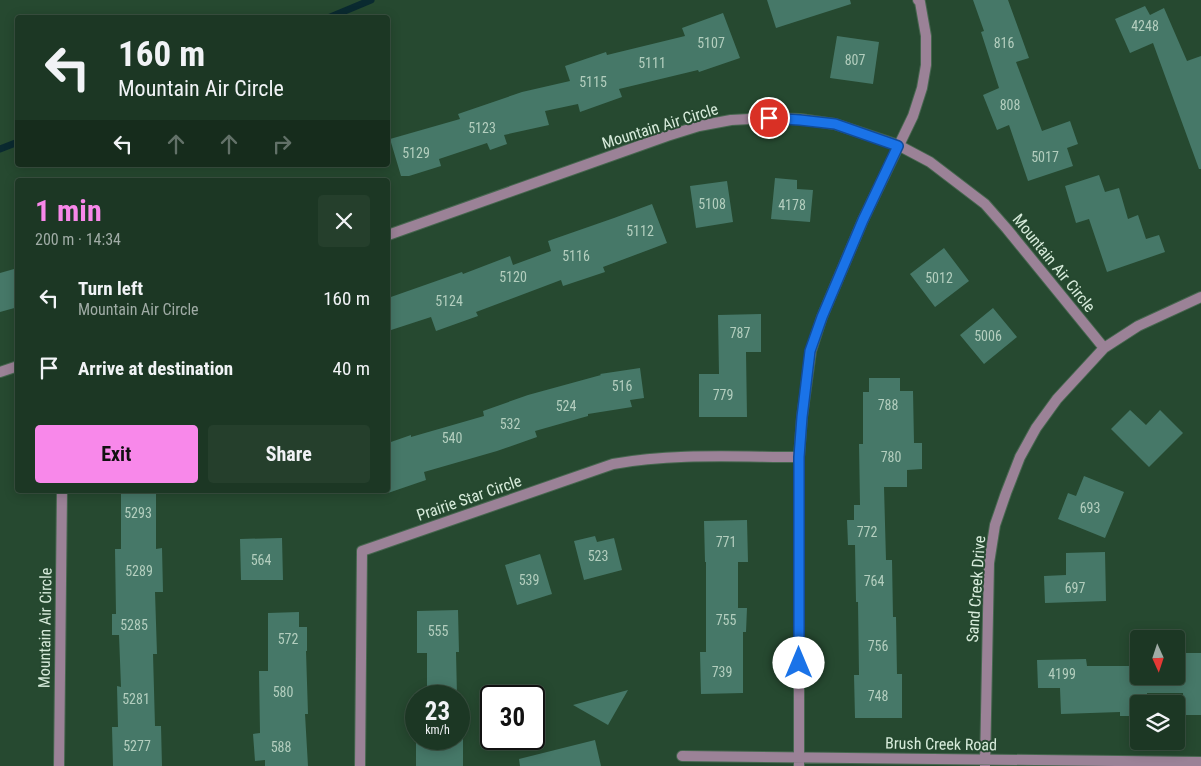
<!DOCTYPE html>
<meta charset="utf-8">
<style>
body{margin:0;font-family:"Roboto Condensed",sans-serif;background:#253f2c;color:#f1f3f6;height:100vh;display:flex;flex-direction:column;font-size:19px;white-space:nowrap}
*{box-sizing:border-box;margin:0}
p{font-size:16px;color:#a0aca6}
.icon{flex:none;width:28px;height:28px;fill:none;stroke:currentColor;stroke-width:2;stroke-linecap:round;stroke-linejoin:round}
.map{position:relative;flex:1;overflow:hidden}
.drawer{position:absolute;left:15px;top:178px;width:375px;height:315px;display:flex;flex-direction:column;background:#1c3724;border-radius:5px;box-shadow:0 2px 12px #0003,0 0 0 1px #3a5141}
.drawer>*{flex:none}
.hud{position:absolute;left:15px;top:15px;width:375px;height:152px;border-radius:5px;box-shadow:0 2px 12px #0003,0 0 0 1px #3a5141;background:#1c3724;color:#f1f3f6;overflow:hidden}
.needle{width:32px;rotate:177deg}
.fabs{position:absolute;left:1130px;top:630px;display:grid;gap:10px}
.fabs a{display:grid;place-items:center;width:55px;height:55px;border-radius:5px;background:#1c3724;box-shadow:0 2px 12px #0003,0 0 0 1px #3a5141;font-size:25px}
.speed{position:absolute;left:405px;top:685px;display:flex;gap:10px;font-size:25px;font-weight:700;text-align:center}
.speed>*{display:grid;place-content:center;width:65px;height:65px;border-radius:50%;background:#1c3724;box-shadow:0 2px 12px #0003,0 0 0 1px #3a5141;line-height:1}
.speed small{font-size:12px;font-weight:400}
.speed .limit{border:2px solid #111;border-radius:8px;background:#fff;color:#111}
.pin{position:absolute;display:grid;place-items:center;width:42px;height:42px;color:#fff;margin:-21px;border:2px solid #fff;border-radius:50%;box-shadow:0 1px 5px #0007}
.me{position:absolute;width:55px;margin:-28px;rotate:0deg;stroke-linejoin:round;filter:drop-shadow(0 0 4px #0008)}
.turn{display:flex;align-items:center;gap:18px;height:105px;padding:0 20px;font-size:22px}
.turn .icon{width:65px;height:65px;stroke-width:2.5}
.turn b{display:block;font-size:35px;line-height:42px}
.lanes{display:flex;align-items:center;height:48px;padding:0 20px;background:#0003;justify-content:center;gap:25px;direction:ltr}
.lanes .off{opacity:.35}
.round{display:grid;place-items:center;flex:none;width:52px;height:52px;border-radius:5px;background:#253f2c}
.summary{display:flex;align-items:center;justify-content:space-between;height:85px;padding:0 20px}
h1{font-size:30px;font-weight:700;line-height:38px;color:#f888ea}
.primary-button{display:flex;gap:10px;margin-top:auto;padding:10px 20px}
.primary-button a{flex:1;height:58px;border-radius:5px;background:#f888ea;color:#111;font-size:20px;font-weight:700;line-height:58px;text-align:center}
.primary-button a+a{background:#253f2c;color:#f1f3f6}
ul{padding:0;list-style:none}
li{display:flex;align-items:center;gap:15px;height:70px;padding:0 20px}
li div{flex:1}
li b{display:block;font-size:19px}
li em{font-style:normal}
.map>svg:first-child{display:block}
</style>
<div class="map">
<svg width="1201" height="766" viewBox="0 0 1201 766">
<rect width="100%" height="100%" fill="#264930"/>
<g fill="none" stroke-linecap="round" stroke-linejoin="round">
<!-- stream -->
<path stroke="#0a2a30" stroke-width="7" d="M328 18 371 0
M0 149 18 142"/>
</g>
<!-- building -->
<path fill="#467868" d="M767 0H850L851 4 776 28Z
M973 0H1008L1029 58 1016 62 1042 131 1070 121 1078 144 1067 148 1073 166 1028 181 1009 125 997 130 983 95 999 88 981 32 984 31Z
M1145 6 1150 15 1164 8 1187 61 1201 56V169H1199L1153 43 1130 53 1115 19Z
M723 13 740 58 699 72 698 70 619 89 622 97 580 112 578 104 545 111 549 125 504 135 507 144 490 150 487 143 439 159 441 166 409 176H401L390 139 460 119 458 114 522 92 570 81 565 66 606 52 607 55 685 36 682 28Z
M837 36 879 42 873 84 830 78Z
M1099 175 1105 192 1119 188 1128 219 1138 215 1146 239 1159 235 1165 252 1107 272 1089 219 1076 223 1065 186Z
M775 178 797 180V189L813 190 810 222 771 219Z
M727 181 733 222 696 228 690 186Z
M652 204 667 243 603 267 605 272 563 286 561 280 476 312 478 316 436 331 431 317 388 331V298L462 272 463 274 510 256 513 265 551 251 548 241 614 218Z
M944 248 969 281 935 307 910 274Z
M14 269 18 279V307L0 312V273Z
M993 308 1017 337 984 364 960 335Z
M761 314V352H746L747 417H699V374H719L718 315Z
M640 368 644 398 630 400 632 407 588 414V416L535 431 537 437 497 451 424 472 426 480 388 493V443L411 435V437L484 416 483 411 528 395 601 375 600 374Z
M869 378H900V391H913L914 443H922V469L907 470V487H884L886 560H892L893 617H896L897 674H902V718H855L854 675H859L858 602H856L855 545H848L847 520H854V505H860L859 444H863V392H869Z
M1130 410 1146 425 1160 410 1183 433 1149 467 1111 429Z
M1084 476 1124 492 1105 538 1058 519 1068 493 1076 496Z
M121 494H156V549L162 548 163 592H155L157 654H153L155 726H161L162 766H113L112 727H118L117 686 121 687 119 635H112V614H116L115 549H121Z
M747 520 748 562H738V608H747L746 632H743V693L701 694 700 652H706V562H705L704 521Z
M595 536 597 542 614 538 622 570 584 580 574 541Z
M282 538 283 580H241L240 539Z
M1105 552 1106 601 1045 603 1044 576 1066 575V553Z
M540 554 552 594 517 605 505 565Z
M458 610 459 652H456L457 696H427V653H417V611Z
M299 612V627H307V651H306L308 714H305L308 766H265V760L255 761 253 734 260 733 259 671H268V613Z
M1176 653H1201V715H1184L1183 693H1147V704H1139V716H1120V712L1061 714 1060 688H1038L1037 660 1086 659 1087 666H1139V676H1176Z
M628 690 608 725 573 705Z
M416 739H463V766H416Z
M595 740 601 766H520L519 759Z"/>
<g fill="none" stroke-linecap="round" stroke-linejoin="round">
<defs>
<path id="street" d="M388 235 667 136 699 126 731 120 769 118 800 119 835 124 898 145 930 162 985 204 1007 229 1104 348
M0 372 18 366
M799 457 802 417 811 351 822 317 863 220 913 116 922 88 926 65V36L920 2 918 0
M682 756 1201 762
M59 766 62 490
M360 766 362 551 613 464C674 453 737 457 799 457V766
M985 766 989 563 995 525 1006 493 1020 457 1036 428 1057 399 1104 348 1138 326 1201 297"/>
</defs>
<!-- street casing -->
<use href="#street" stroke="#46664f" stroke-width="12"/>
<!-- street -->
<use href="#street" stroke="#9b8297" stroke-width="10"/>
</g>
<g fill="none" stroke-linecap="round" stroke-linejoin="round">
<defs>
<path id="route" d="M769 118 800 120 835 124 898 146 863 220 822 317 810 351 802 417 799 457V663"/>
</defs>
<!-- route casing -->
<use href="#route" stroke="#114b97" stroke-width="12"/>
<!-- route -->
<use href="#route" stroke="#1a73e8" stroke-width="9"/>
</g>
<g text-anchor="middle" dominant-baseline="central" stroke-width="4" stroke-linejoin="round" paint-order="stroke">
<!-- number labels -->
<g font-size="14" fill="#b3cebe">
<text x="1145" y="26">4248</text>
<text x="711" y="43">5107</text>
<text x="1004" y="43">816</text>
<text x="855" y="60">807</text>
<text x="652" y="63">5111</text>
<text x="593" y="82">5115</text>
<text x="1010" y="105">808</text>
<text x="482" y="128">5123</text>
<text x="416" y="153">5129</text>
<text x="1045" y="157">5017</text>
<text x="712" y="204">5108</text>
<text x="792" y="205">4178</text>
<text x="640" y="231">5112</text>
<text x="576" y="256">5116</text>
<text x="513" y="277">5120</text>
<text x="939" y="278">5012</text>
<text x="449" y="301">5124</text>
<text x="740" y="333">787</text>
<text x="988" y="336">5006</text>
<text x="622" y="386">516</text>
<text x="723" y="395">779</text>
<text x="888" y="405">788</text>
<text x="566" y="406">524</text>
<text x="510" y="424">532</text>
<text x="452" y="438">540</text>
<text x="891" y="457">780</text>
<text x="1090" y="508">693</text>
<text x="138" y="513">5293</text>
<text x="867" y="532">772</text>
<text x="726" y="542">771</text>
<text x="598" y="556">523</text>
<text x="261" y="560">564</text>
<text x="139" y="571">5289</text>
<text x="529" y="580">539</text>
<text x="874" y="581">764</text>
<text x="1075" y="588">697</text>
<text x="726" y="620">755</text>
<text x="134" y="625">5285</text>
<text x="438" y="631">555</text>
<text x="288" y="639">572</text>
<text x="878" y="646">756</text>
<text x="722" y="672">739</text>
<text x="1062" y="674">4199</text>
<text x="283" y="692">580</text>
<text x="878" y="696">748</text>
<text x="136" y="699">5281</text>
<text x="137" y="746">5277</text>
<text x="281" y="747">588</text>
</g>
<!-- street labels -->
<g font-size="16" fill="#d7ebdb" stroke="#264930">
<text transform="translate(660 126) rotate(-17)">Mountain Air Circle</text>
<text transform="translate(1054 263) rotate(51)">Mountain Air Circle</text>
<text transform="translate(469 498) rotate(-19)">Prairie Star Circle</text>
<text transform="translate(976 589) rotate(-86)">Sand Creek Drive</text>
<text transform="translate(45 628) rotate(-89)">Mountain Air Circle</text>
<text transform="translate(941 744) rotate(1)">Brush Creek Road</text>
</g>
</g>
</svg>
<div class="fabs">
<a><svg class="needle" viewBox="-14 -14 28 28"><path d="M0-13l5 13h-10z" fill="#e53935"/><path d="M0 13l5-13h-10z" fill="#a0aca6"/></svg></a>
<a><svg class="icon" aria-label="layers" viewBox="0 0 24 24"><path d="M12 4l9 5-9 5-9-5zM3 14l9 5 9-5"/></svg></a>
</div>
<div class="speed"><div>23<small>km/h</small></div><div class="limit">30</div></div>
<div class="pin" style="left:769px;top:118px;background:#d93025"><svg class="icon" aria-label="arrive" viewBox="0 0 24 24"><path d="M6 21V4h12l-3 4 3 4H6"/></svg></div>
<svg class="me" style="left:799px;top:663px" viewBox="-20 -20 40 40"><circle r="19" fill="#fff"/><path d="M0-13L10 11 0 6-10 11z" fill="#1a73e8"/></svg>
<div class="hud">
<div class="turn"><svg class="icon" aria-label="left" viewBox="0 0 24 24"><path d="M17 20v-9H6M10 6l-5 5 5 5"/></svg><div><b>160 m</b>Mountain Air Circle</div></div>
<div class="lanes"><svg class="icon" aria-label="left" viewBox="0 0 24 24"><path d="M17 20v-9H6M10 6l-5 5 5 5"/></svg><svg class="icon off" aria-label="ahead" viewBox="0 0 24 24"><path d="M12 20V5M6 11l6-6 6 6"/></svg><svg class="icon off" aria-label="ahead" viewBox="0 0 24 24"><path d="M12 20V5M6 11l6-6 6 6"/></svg><svg class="icon off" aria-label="right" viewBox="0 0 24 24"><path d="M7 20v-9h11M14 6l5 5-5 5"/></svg></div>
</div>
<section class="drawer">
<div class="summary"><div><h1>1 min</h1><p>200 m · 14:34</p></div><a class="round"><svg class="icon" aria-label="close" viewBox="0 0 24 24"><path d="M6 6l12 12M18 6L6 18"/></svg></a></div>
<ul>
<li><svg class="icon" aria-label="left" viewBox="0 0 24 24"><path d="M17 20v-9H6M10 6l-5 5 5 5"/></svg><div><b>Turn left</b><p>Mountain Air Circle</p></div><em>160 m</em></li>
<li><svg class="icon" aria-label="arrive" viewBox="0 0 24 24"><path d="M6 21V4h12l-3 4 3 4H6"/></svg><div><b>Arrive at destination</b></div><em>40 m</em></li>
</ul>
<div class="primary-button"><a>Exit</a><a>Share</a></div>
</section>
</div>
